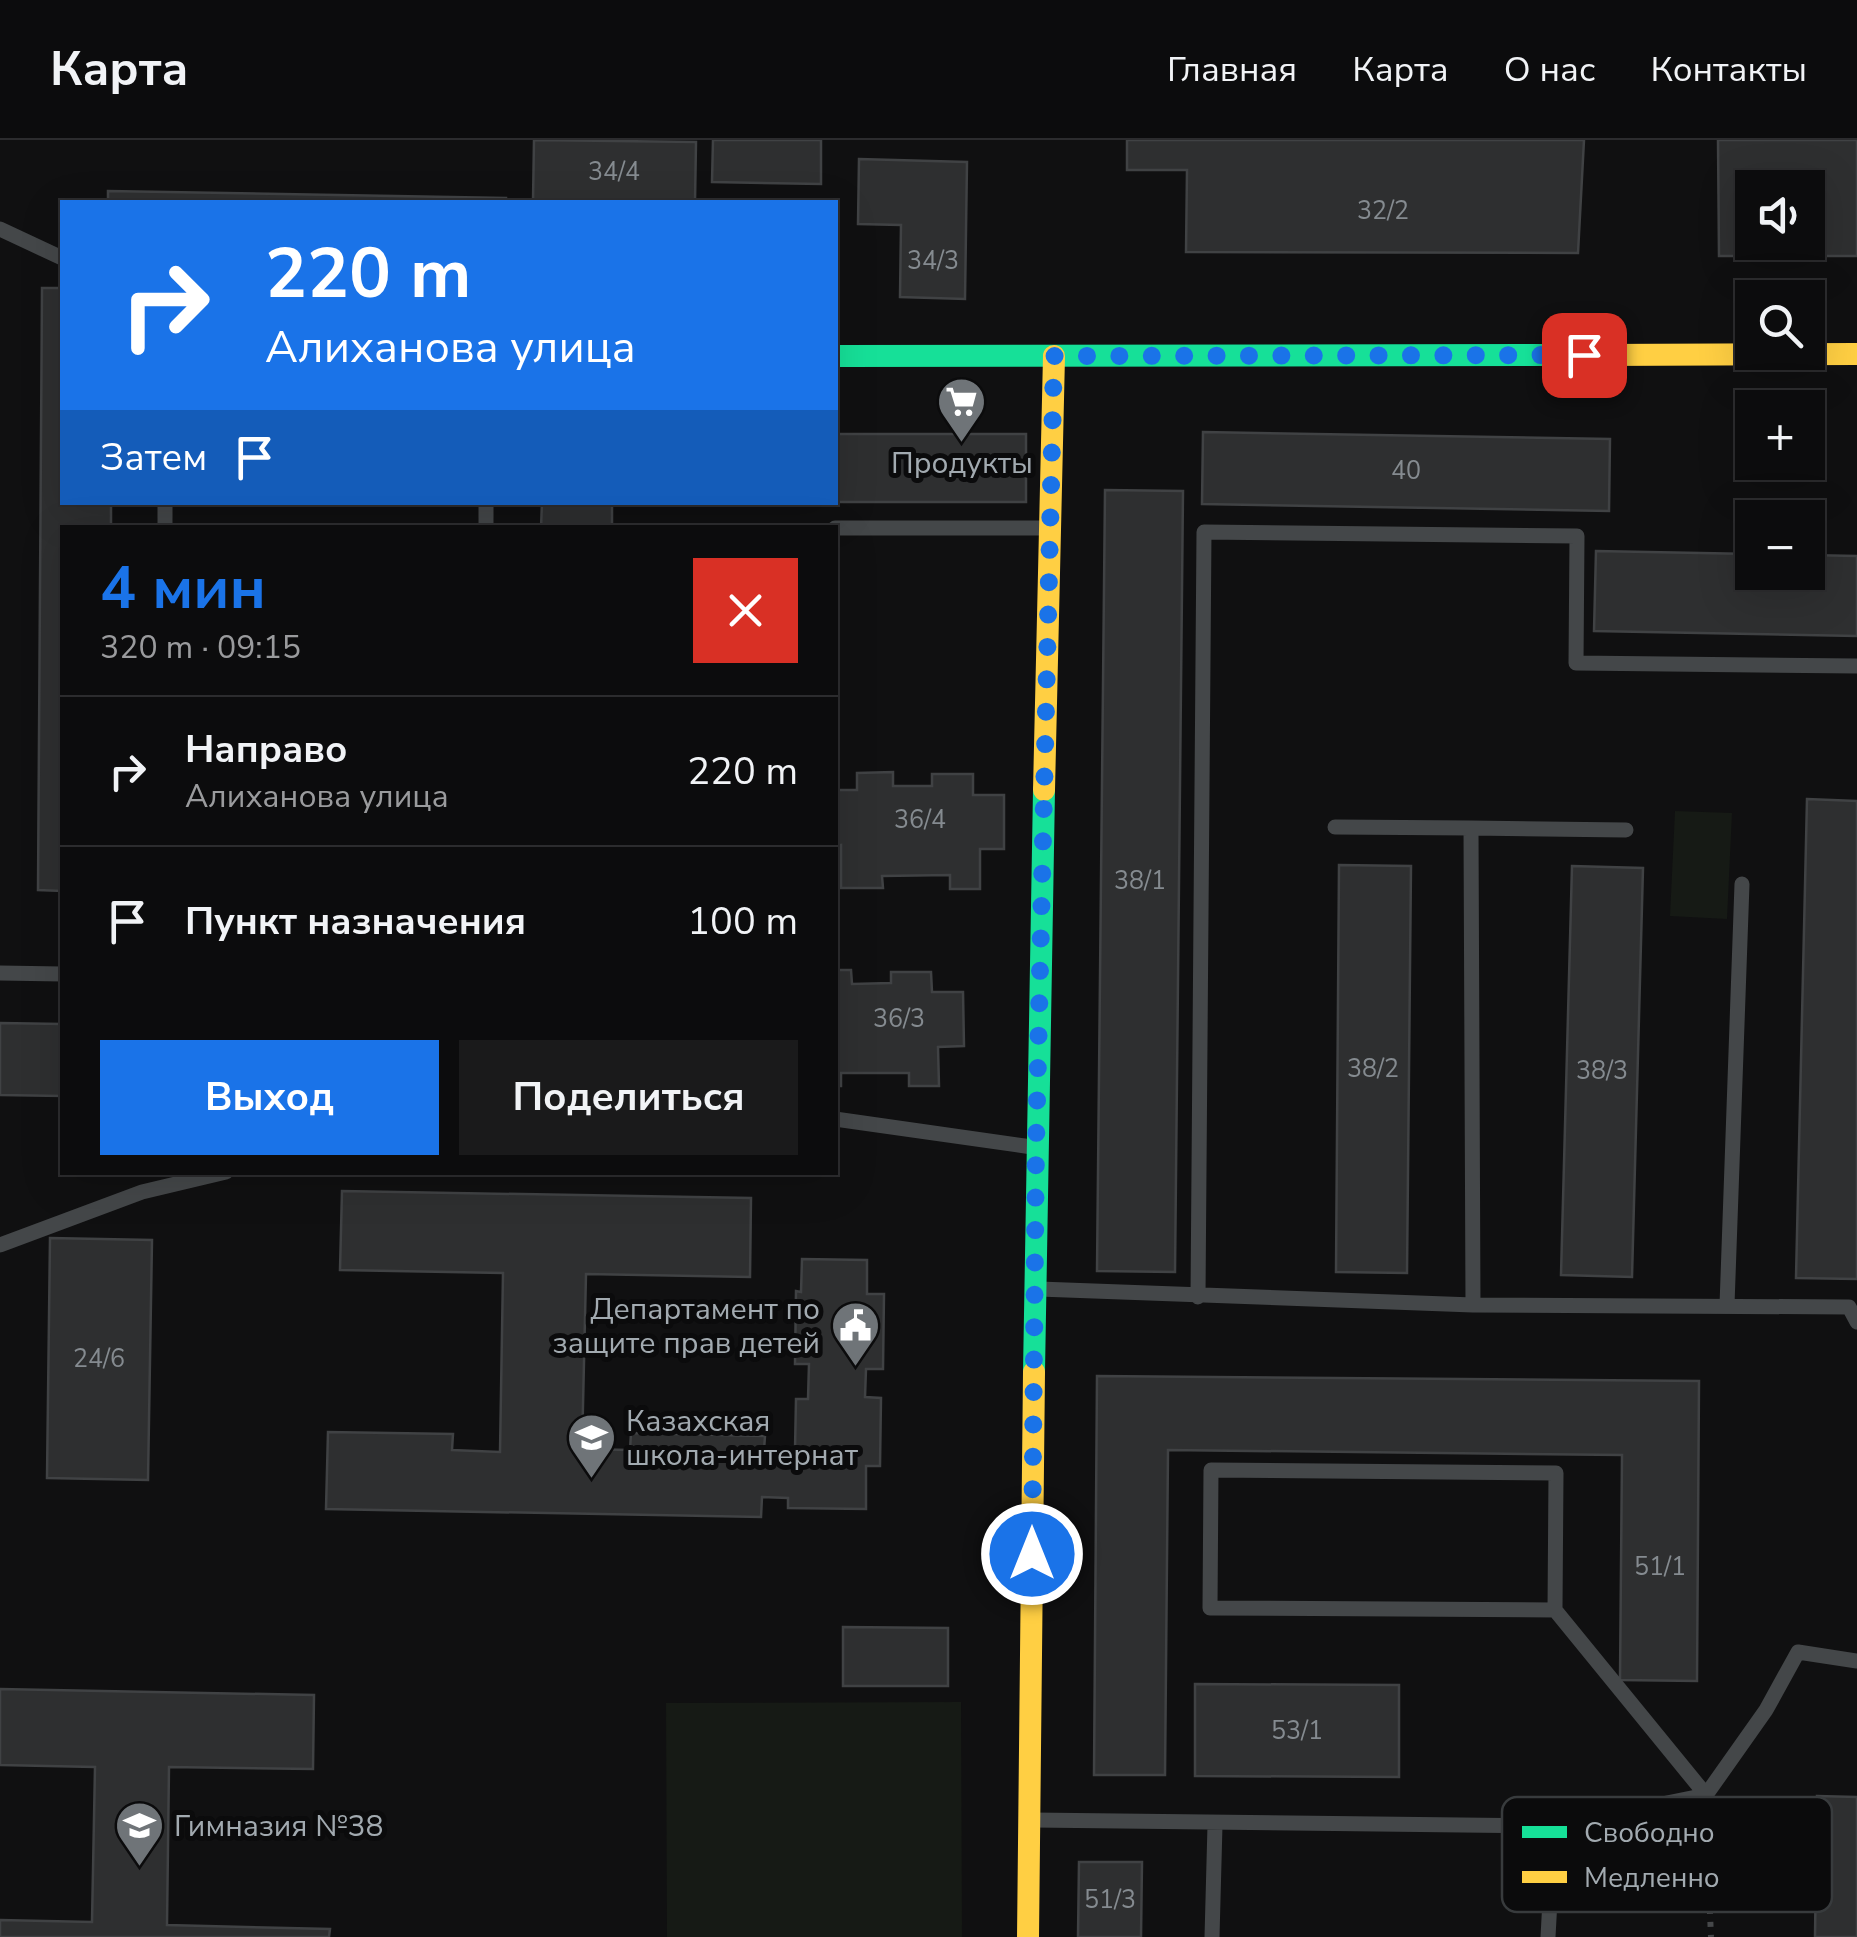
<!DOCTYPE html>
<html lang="ru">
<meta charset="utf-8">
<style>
body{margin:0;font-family:"Nunito Sans",sans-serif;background:#1a1a1b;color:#f1f3f6;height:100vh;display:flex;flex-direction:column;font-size:38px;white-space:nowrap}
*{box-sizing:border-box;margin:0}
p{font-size:32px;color:#9a9b9d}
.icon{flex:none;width:55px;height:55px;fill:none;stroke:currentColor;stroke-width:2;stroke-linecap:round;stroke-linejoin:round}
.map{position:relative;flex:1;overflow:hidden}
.panel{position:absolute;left:60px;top:385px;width:778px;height:650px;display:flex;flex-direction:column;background:#0c0c0d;border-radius:0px;box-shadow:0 10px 40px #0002,0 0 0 2px #2c2c2e}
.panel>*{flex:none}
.banner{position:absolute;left:60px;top:60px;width:778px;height:305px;border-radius:0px;box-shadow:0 10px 40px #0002,0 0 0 2px #2c2c2e;background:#1a73e8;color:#fff;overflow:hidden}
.tools{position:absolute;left:1735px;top:30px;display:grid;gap:20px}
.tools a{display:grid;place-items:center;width:90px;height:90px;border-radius:0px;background:#0c0c0d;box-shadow:0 10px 40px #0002,0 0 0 2px #2c2c2e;font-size:50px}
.pin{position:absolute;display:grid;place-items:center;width:85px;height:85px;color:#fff;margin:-42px;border-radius:20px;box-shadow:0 5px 15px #0006}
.me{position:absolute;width:110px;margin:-55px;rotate:0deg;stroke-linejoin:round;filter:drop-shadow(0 0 8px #0008)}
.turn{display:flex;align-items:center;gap:35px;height:210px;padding:0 40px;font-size:45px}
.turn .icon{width:130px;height:130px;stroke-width:2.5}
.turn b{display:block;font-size:70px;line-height:85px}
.then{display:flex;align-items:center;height:95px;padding:0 40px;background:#0003;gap:20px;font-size:38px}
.round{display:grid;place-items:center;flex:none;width:105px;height:105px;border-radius:0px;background:#1a1a1b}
.summary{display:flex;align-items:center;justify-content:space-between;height:170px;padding:0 40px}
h1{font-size:60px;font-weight:700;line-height:75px;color:#1a73e8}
.cta{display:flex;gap:20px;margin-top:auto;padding:20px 40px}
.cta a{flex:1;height:115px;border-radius:0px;background:#1a73e8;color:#fff;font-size:40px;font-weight:700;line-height:115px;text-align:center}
.cta a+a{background:#1a1a1b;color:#f1f3f6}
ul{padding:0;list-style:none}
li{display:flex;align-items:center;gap:30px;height:150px;padding:0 40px;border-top:2px solid #2c2c2e}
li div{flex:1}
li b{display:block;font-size:38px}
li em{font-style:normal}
header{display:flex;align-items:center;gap:60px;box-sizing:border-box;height:140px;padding:0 50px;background:#0c0c0d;border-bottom:2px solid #2c2c2e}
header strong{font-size:48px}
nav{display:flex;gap:55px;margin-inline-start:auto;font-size:35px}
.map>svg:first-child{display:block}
</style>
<header>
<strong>Карта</strong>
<nav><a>Главная</a><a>Карта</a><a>О нас</a><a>Контакты</a></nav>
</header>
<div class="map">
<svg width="1857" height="1797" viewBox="0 0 1857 1797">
<rect width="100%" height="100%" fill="#101011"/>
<!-- green -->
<path fill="#161a15" d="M1675 671 1732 673 1727 779 1670 776Z
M961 1562 962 1797H667L666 1563Z"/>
<!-- building -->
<path fill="#2e2f30" stroke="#404244" stroke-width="2.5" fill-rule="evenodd" d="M534 0 696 2 695 62H533Z
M713 0H821V44L712 42Z
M1127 0H1584L1578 113 1186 112 1187 30H1127Z
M1718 0H1857V116H1719ZM1752 48H1808V102H1752Z
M859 19 967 22 965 159 900 157 901 85 858 84Z
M108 51 506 58V62H108Z
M42 148H62V362H111V388H62V751L38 750Z
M1203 292 1610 299 1609 371 1202 364Z
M835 294H1026V362H835Z
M1105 350 1183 351 1175 1132 1097 1131Z
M542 362H612V388H541Z
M1596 411 1752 414V432H1808V415L1857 416V496L1594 491Z
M893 632V646H932V634H973V655H1004V709H980V749H950V735L882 736 883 748H841V705L835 706V650H857V633Z
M1807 659 1857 661V1139L1796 1138Z
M1339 725 1411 726 1407 1133 1336 1132Z
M1572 726 1643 728 1632 1137 1561 1135Z
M835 830H851L852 844 891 843V832H931L932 852H963L964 906 938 907 939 946H909V933H841V946H835Z
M0 883 62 884V956L0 955Z
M342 1051 751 1058 750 1137 586 1134 582 1309 630 1310 631 1293 765 1296 764 1310H795L796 1259H808L809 1224H795L796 1151 801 1152 802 1119 867 1120V1154H884L883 1229H866L865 1257 881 1258 880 1326H866V1369L788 1368V1358L762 1357 761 1377 326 1369 328 1292 453 1294 452 1310 500 1312 503 1133 340 1130Z
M50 1098 152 1100 148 1340 47 1338Z
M1097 1236 1699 1241 1697 1541 1620 1540 1622 1315 1168 1310 1165 1635H1094Z
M843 1487 948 1488V1546H843Z
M1195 1544 1399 1545V1637L1195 1636Z
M0 1549 314 1555 313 1629 169 1627 167 1785 330 1789 329 1797H0V1780L92 1782 95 1627 0 1625Z
M1817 1656 1857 1657V1797H1815Z
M1079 1722H1142L1141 1797H1078Z"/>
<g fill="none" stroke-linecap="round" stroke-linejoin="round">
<!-- path -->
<path stroke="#46484a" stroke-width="6" stroke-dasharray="5 8" stroke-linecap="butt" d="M1706 1678 1711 1797"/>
<!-- lane -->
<path stroke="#444749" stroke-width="15" d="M0 89 62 118
M165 388V362
M486 388V362
M835 388H1048
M1335 687 1471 688 1473 1165
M1471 688 1626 690
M0 833 62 834
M835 979 1032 1007
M0 1105 142 1052 226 1032
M1039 1149 1473 1165 1849 1167 1857 1182
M1198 1157 1204 392 1577 396 1576 523 1857 526
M1727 1165 1742 744
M1555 1470 1210 1468 1211 1330 1556 1333 1555 1470 1706 1655
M1033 1680 1554 1686 1706 1655 1766 1570 1798 1512 1857 1521
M1212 1797 1215 1685
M1548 1797 1554 1686"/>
<!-- fast -->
<path stroke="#16e098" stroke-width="22" d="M840 216 1599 215
M1034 1232 1044 650"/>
<!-- slow -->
<path stroke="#ffcf43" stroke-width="22" d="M1599 215 1857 214
M1044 650 1054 216
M1028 1797 1034 1232"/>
</g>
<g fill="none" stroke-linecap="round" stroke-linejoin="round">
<!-- route -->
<path stroke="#1a73e8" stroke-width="18" stroke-dasharray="0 32.4" d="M1032 1414 1036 1007 1054 216 1584 215"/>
</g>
<!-- icons -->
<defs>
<symbol id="supermarket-pin" viewBox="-11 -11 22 30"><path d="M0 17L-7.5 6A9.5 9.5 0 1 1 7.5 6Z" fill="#6f7478" stroke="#0b0b0c"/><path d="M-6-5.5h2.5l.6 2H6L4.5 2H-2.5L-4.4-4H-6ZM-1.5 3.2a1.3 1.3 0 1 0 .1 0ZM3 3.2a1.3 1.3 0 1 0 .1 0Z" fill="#fff"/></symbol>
<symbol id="civic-pin" viewBox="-11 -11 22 30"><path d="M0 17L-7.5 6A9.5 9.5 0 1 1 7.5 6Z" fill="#6f7478" stroke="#0b0b0c"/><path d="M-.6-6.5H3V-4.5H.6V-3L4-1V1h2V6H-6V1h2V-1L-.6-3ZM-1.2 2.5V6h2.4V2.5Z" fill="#fff"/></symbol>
<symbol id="school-pin" viewBox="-11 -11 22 30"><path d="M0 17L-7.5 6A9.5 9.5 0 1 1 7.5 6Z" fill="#6f7478" stroke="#0b0b0c"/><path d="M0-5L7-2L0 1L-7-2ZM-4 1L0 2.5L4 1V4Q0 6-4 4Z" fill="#fff"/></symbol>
</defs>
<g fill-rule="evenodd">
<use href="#supermarket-pin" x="934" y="234" width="55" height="75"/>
<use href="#civic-pin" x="828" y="1158" width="55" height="75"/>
<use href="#school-pin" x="564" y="1270" width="55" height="75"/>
<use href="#school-pin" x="112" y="1658" width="55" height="75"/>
</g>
<g text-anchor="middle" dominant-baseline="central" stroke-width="10" stroke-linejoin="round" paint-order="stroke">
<!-- number labels -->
<g font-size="25" fill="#858b90">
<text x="614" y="32">34/4</text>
<text x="1383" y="71">32/2</text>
<text x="933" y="121">34/3</text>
<text x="1406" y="331">40</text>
<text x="920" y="680">36/4</text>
<text x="1140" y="741">38/1</text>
<text x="899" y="879">36/3</text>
<text x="1373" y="929">38/2</text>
<text x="1602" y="931">38/3</text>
<text x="99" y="1219">24/6</text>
<text x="1660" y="1427">51/1</text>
<text x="1297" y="1591">53/1</text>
<text x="1110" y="1760">51/3</text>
</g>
<!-- poi labels -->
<g font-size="30" fill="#a2aab0" stroke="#0b0b0c" text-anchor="start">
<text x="962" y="323" text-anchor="middle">Продукты</text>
<text x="820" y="1169" text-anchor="end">Департамент по<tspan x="820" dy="34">защите прав детей</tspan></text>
<text x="626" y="1281">Казахская<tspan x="626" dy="34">школа-интернат</tspan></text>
<text x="174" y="1686">Гимназия №38</text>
</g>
</g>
<!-- legend -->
<rect x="1502" y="1657" width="330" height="115" rx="15" fill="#0b0b0c" stroke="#383b3d" stroke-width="2.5"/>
<rect x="1522" y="1686" width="45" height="12" fill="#16e098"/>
<rect x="1522" y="1731" width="45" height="12" fill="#ffcf43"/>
<g font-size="28" fill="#a2aab0">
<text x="1584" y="1702">Свободно</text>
<text x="1584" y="1747">Медленно</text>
</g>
</svg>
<div class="tools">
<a><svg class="icon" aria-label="sound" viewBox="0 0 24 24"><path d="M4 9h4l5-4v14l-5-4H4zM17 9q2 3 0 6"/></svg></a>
<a><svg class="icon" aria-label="search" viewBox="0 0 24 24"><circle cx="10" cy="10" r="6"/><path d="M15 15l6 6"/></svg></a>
<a>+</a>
<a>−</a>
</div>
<div class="pin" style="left:1584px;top:215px;background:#d93025"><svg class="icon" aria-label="arrive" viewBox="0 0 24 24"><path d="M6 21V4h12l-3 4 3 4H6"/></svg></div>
<svg class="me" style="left:1032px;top:1414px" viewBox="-20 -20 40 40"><circle r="17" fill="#1a73e8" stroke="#fff" stroke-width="3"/><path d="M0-11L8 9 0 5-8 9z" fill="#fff"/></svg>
<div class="banner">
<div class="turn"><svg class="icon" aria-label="right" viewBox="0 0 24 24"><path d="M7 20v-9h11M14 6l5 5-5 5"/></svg><div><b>220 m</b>Алиханова улица</div></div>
<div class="then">Затем<svg class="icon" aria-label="arrive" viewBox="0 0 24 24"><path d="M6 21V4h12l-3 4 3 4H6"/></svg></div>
</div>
<section class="panel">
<div class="summary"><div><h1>4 мин</h1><p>320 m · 09:15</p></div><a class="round" style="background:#d93025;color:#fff"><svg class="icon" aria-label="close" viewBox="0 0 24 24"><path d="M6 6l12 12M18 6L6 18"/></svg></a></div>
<ul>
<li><svg class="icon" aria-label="right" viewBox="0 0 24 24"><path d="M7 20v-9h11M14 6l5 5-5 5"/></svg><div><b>Направо</b><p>Алиханова улица</p></div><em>220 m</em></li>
<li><svg class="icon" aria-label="arrive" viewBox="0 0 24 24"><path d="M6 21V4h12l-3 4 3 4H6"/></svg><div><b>Пункт назначения</b></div><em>100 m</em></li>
</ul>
<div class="cta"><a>Выход</a><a>Поделиться</a></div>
</section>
</div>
